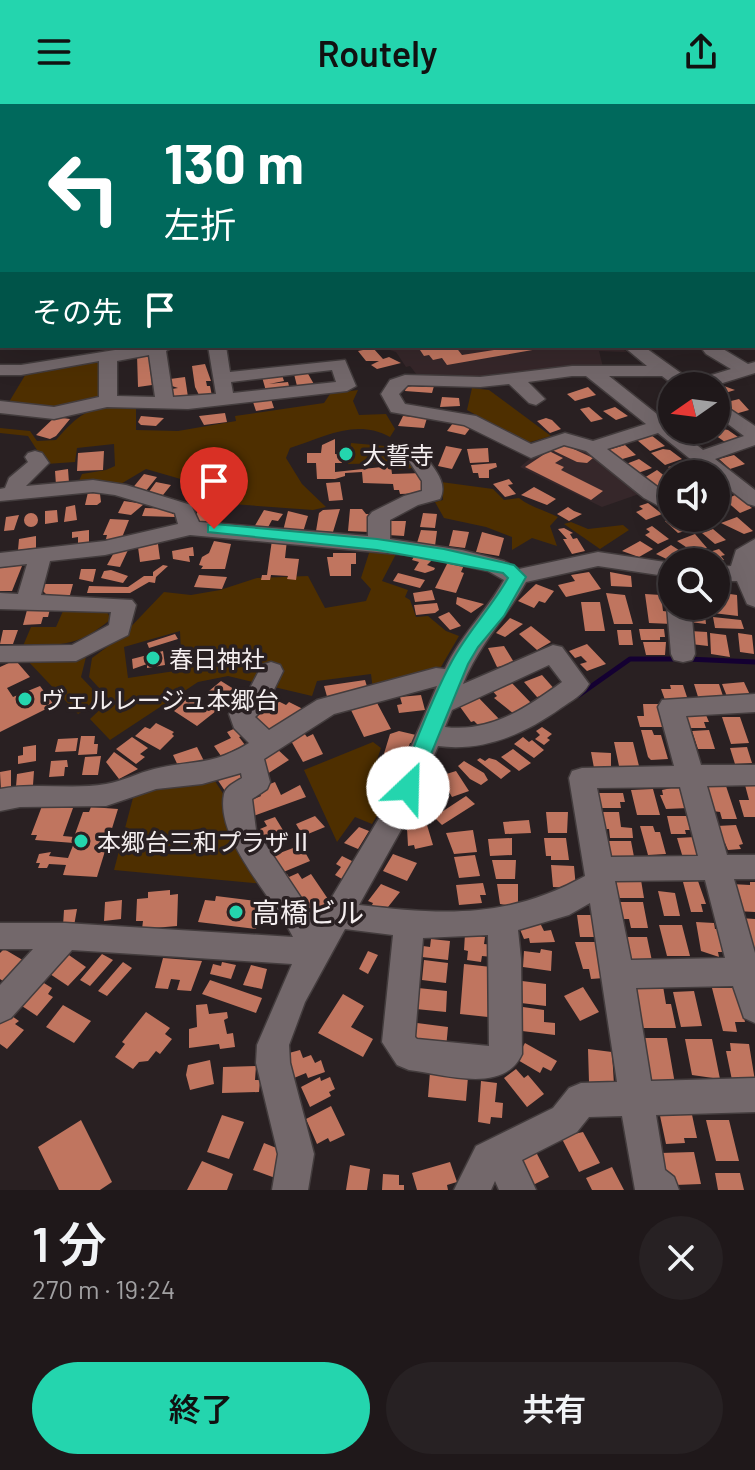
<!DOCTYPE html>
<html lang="ja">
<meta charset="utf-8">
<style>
body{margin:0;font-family:Barlow,"Noto Sans JP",sans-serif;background:#272123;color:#f1f3f6;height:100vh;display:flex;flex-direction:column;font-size:30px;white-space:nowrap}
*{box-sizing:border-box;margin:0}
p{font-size:26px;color:#a1a0a2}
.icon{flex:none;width:44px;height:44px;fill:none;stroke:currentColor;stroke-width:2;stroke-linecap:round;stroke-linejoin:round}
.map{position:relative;height:1086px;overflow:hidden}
.drawer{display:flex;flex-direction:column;background:#1f181a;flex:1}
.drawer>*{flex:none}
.banner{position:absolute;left:0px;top:0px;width:756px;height:244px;box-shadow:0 8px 32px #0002,0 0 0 2px #3c3739;background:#00695c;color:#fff;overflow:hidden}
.needle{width:52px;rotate:256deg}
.fabs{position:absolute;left:658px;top:268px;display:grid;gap:16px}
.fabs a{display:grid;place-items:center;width:72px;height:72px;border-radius:50%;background:#1f181a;box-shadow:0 8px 32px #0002,0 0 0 2px #3c3739;font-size:40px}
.pin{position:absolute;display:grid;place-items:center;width:68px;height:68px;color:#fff;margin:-82px -34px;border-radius:50% 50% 50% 0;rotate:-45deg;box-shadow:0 0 8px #0007}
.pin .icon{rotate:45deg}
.me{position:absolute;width:88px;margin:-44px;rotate:24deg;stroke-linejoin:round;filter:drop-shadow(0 0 6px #0008)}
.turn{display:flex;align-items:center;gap:28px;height:168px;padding:0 32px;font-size:36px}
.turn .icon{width:104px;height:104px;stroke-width:2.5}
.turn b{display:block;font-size:56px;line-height:68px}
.then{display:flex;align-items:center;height:76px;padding:0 32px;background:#0003;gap:16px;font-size:30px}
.round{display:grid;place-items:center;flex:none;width:84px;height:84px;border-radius:42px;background:#272123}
.overview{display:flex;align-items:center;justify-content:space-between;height:136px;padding:0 32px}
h1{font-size:48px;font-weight:600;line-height:60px}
.primary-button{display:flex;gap:16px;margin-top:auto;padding:16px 32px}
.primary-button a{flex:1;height:92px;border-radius:48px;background:#24d5ae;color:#111;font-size:32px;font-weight:600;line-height:92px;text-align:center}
.primary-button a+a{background:#272123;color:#f1f3f6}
header{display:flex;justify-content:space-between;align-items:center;height:104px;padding:0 32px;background:#24d5ae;color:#111;font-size:36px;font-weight:600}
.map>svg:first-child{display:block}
</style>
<header><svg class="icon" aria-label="menu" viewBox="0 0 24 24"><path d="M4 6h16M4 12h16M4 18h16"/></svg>Routely<svg class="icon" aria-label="share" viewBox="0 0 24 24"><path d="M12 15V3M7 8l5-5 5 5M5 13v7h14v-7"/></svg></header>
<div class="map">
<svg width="755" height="1086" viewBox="0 0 755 1086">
<rect width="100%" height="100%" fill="#292022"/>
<!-- built -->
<path fill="#36272a" d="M378 242H618L627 248 599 247 603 263 468 275 417 271 410 262 406 263 396 248Z
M559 341 580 342 639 390 602 403 520 363 533 352Z"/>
<!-- green -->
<path fill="#4e2f00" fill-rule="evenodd" d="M96 255 103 257 99 296 53 306 9 298 27 268Z
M472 284 489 286 551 332 527 339 467 306Z
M358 286 353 297 359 311 386 310 395 325 390 333C356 314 324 333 290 344L286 354 302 380 326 403 313 406 232 400 192 386 184 376 146 365 119 381 78 379 82 370 106 366 115 362 114 340 77 344 75 358 46 360 28 332 0 329V324L30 327 37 337 56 336C83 305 94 300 136 304V326L178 327 236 317 235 312 324 299 330 290Z
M351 339 407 344 412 364 399 366 393 359 348 360Z
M441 378 493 385 504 396 519 394C530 403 544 406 558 413L550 422 557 442 532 434 512 446V433L486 423 444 414 435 398 443 396Z
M571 418 588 425 623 421 629 426 600 445 564 420Z
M370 446 396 450 382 477 408 486 405 493 410 496 416 513 428 512 446 527 459 532 438 568 373 586 371 570 317 577 312 592 228 572 198 578 110 636 90 615 110 596 89 573 92 554 122 532 164 488 191 491 220 486 257 474 308 472 325 504 366 497 371 485 361 474ZM180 527 182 566 128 574 124 543Z
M63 507 107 508 111 515C77 543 65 540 23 542L31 523H56Z
M86 553 81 573 102 595 78 610 26 555Z
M373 638 381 644 373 668 397 678 372 720 355 713 337 738 304 666Z
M213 674 224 691 265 780 114 766 134 690 151 680Z"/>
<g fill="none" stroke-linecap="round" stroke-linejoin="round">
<!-- stream -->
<path stroke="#140032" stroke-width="5" d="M687 555 755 558
M579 591 630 555H677"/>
</g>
<!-- building -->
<path fill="#c0755f" d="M455 242 462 251 494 246 491 242 544 244 447 261 442 254 433 256 429 251 424 252 418 243Z
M373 244 383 255 389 253 401 259 377 265 371 261 379 257H366L358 247Z
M146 250 149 254 152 281 138 283 137 251Z
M205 260 211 277H206L207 282H210L212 292 200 293 195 283 192 262Z
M307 268 315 282 301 284 297 282 294 270Z
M282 271 284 277 269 280 288 278 289 282 266 287 262 273Z
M185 273 188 293 174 295 172 285 178 284 172 282 170 275Z
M412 282 423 283 434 282 432 289 405 287 406 283Z
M716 282H724L735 286 722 290 728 295 720 298 716 295Z
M588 283 596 291 575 297 567 290Z
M442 293 459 294 460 302 440 303Z
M271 295 274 304 256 307 253 298Z
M739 295 749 306 735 310 723 299Z
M589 303 603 315 591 318 580 305Z
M615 303 628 312 616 316 603 307Z
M225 309 227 318 204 321 199 312Z
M141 312 164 314 156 322 141 321 138 318Z
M403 312 427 314 424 324 398 322Z
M55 313 70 315 56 332 50 335 36 331Z
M546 314 552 316 561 325 550 329 537 317Z
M453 319 471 323 465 331 447 327Z
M723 325 728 326 738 333 725 338 712 329Z
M651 331 665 342 650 347 637 336Z
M335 335V350H341L342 359H335V368L391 362 392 370 423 369 425 389 400 390 399 386H394L393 380 363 379 362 368 345 369V372L335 375H317L316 359H307V349H321L322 341Z
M565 341 593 354 587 359 577 358 552 346Z
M625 341 636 351 619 356 608 346Z
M446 342 462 345 452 365 438 362Z
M488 344 489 358 470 359 467 345Z
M663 345 670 346 682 355 665 361 651 349Z
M104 347 103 366 77 367 78 349Z
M549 347 563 354 555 359 564 363 561 366 603 387 591 396 525 363Z
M734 351 745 360 730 365 719 355Z
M639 355 652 364 638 369 626 360Z
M496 359 497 363 489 366V374H479L478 369H473L471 361Z
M683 359 695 369 677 370 668 363Z
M68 365 69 379 56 381 55 367Z
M657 366 671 377 654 383 644 374Z
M144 370 157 373 145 388 131 386Z
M509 375 513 380 508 381 516 390 505 393 493 380Z
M156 378 171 381 163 391 148 389Z
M340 378 343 396 329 397 326 379Z
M534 383 556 395 547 401 521 391Z
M88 388 100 390 101 398 97 401H85Z
M735 391 752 404 740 409 725 396Z
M124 397 144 400 131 411 118 409Z
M648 399 662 410 646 416 636 408 643 405 639 402Z
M75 401 77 416 64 418 66 403Z
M568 403 574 407 582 410 569 417 557 410Z
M145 404 173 405 172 410H175V413L142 412Z
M204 404 218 405 213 418 193 417 198 407H203Z
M340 405 333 428 316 427 319 409 323 406Z
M350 405H362L366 410H371L369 428 348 427Z
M57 406 58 418 45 420V407Z
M264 406 283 410 278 417 272 416 266 427 253 425Z
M288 407 308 412 303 428 283 427Z
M24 416a7 7 0 1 1 14 0a7 7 0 1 1-14 0Z
M423 409 437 410 435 424 420 423Z
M19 411 14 426 4 427 6 413Z
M737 413 753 427 744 430 721 419Z
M673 414H680L692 425 678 429 665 417Z
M110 415 129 416 121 436 106 435 107 431H103Z
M389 417H406L404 432 388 431Z
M652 422 669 435 658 440 645 431 650 428 646 425Z
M564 424 573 429 570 430 573 435 577 434 585 447 572 450 563 435H567L558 425Z
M713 425 726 436 715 440 702 429Z
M89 426V440L78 441V433L72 434V428Z
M421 426 437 427 435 442 417 439Z
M453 426 469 428 465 444 449 442Z
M482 428 504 434 499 452 476 448Z
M695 430 707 444 695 449 677 437Z
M36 432V444L18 446 19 435Z
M272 436H287L285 454 299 455 296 476 287 475 288 472 271 471 270 476H261L262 471H267Z
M214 437 231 440 225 465H201L203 462 199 461 202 453 209 449Z
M640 437 653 445 639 453 622 447Z
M158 440 160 455 140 458 138 443Z
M671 441 685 450 673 458 656 450Z
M193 443 194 452H189L190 458 173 455 172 447Z
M116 445 128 446 120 463 107 461Z
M719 445 725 451 721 452 724 456 708 458 704 454 703 450Z
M333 449H356V460H351V472H330L327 453H333Z
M416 449 434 454 427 461 435 464 434 466 425 469 414 466 419 458 412 456Z
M449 456 464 461 461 468 464 469 456 489 435 484Z
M163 461 168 462 156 473 155 479 149 478 130 489H87L89 482 128 483 144 472H153V468Z
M16 462H22L12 487H0V464Z
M81 465H96L93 478 79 475Z
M111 466 128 472 123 479 101 474 104 467Z
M589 468 601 485 566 493 558 481 575 477 571 471Z
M610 468 631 472 632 483 611 482Z
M398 469 425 476 420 484 393 477Z
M199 471 227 473 222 485 194 483Z
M44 480H73L70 491 48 492 43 487Z
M536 480 554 487 545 499 539 497 534 504 518 497Z
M432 486 435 496 415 498 413 489Z
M716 488 737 491 738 512 713 509Z
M606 489 625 491 633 520H614Z
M645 490 661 491 663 507 670 508 672 520 649 519Z
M457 493 484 500 471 509 456 500Z
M581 498H600L605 527H585Z
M437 499 439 506 435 509 416 511 414 501Z
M689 502H704L706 520 690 518Z
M50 505 48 513H43L41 520 23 521 27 506Z
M449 508 461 522 450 526 438 513Z
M713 513 741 516 744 525 715 524Z
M510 514 523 520 505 533 496 529Z
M531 522 551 538 537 546 519 530Z
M639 525H664L665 533H660V536H641Z
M3 526H18L13 540H0Z
M617 526H631L633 541H619Z
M690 527 707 528 708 542 691 540Z
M710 529 726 531 730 553 711 550Z
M738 529 752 531 754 550 740 548Z
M175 530 178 535 149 544 147 539Z
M643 538H666L665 551H646Z
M587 540 606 560 587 567 580 560 587 558 581 552 575 554 569 547Z
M504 542 515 560 497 563 488 544Z
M163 547 165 561 147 564V560L133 565 132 555Z
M11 558H17L30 573 7 584 13 593 40 582 54 601 0 628V563Z
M542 571 557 588 537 593 524 578Z
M508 575 533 601 514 610 494 594 497 592 490 584Z
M365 576 369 589 328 596 324 582Z
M221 577 237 587 225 597 209 587Z
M744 578 751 593 728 595 722 580Z
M694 580H719L724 595 699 596Z
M670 581H683L688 596H665L661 585H671Z
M421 591 425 606 399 609 397 601 402 600 400 593Z
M476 591 501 617 483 626 474 617 471 618 458 600Z
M188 593 207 606 210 603 216 607 197 622 174 607Z
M274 595 286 601 289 598 303 605 273 629 252 618Z
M376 597 391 625 364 633 350 604Z
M643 600H660L666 623H640L637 612H644Z
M683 611H706L709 618H704L706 624H687Z
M722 613H740L749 639 731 640Z
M156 619 174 628 172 630 174 632 160 646 135 632 145 623 150 625Z
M238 623 244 631 239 633 245 641 221 652 214 642 231 634 227 628Z
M542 623 552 630 547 634 550 636 544 641 535 635 540 631 536 627Z
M641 626H652L654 631H661L668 655 651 656 648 653Z
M709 626 715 645H698L692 627Z
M399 627 416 631 414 639H410L407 647 402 646 395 669 379 666 390 630Z
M304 629 307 633 313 630 323 650 303 658 290 635Z
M81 632H95L94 640H98L97 650 78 651Z
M132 633 148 644 140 650 145 653 136 660 116 645Z
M523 633 529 638 532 636 544 646 534 654 514 640Z
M78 634 76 647 55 648 58 635Z
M614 638H633L639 662H619Z
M36 641V657L18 660V652L23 651V643Z
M197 643 204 657 180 666 173 651Z
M747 643 752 659 735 660 730 644Z
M276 644 289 656 267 670 257 656Z
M513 645 531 659 519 667 501 653Z
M114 648 138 665 119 675 106 658Z
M591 648 611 649V664H594Z
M101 652 98 671H82L85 653Z
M480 654 485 657 489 654 496 656 511 667 501 675 477 656Z
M67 656 68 663H65L64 672 49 673 51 657Z
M464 657 484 669 488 676 481 681 470 675 458 662Z
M247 661 251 676 225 687 217 675Z
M11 666V685L1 687 0 668Z
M34 667 33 681 16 683 17 670Z
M456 667 469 687 452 693 440 672Z
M275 678 281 691 300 681 306 693 253 712 249 697 261 692 257 685Z
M745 681H755V713H744L739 696H749Z
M681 682 688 704 666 705 660 691H663L662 686Z
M706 682H726L737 715H722L720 708 713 707Z
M441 683 449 694 420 706 425 689Z
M653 685 660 711H637L631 686Z
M597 689H623L625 698H620L621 704H600Z
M466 692 475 700 442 721 434 713Z
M42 702 73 704 63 732 74 733 83 708H89L91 703 118 705 97 773 63 771 66 761 49 760 47 764H38L40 759H36L39 750 51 748 49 752 68 754 74 739 35 736 37 731H31Z
M546 708H568L567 729H548Z
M601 708H619L621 723 632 724 633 734H610L609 725H603Z
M315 712 325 723 303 732 296 720Z
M667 712H687L690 726H685L686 730H671Z
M275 713 289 736 271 744 260 725 267 722 264 717Z
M529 716 531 729 505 730 503 718Z
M427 721 433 741 415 745 414 741 408 742 407 724Z
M736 721 743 740 739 741 741 745 728 746 725 739 720 740 717 722Z
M640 722H653L655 728H660L666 750 648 751Z
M359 723 369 727 358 745 344 739Z
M473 726 477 748 454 750 446 729Z
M695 733 699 755 683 754 677 734Z
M512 734V751L490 752 488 735Z
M544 734H566L569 756H551V752H546Z
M605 737H631L635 758 610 756Z
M301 741 310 757 281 769 272 752Z
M393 750 417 759 407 777 383 767Z
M475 751 480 772 459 774 454 753Z
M342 752 354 758 342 775 335 771 341 763 336 760Z
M492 756H516L515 775H496Z
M551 761 574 762 576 784 553 783Z
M298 769 302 775 311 770 330 798 318 805 321 808 310 814 281 773 287 770 289 773Z
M641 776 644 794H619L616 777Z
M698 777 706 800H701L703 808H691L683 778Z
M750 778H755V808L736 807 731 780 750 781Z
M483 779 486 791H480L482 799 459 801 456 781Z
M381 780 400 788 384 808 371 803 373 799 368 797Z
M497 780H518V803L500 800Z
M170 786V791L178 790 177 822 142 825 143 817H136L137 795 148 794V788Z
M658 787 675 789 680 812H664Z
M216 792 273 799 268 820 257 819 256 825 198 818 205 796 215 797Z
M122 796 121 815 104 817 105 798Z
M618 798H643L648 824H631L629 815H621Z
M77 805 74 822H63L64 806Z
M577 811H593L597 833H580Z
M740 814 755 815V849Z
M696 818 714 819 715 825H719L724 848H718L719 853 701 847Z
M540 819 544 827 551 826 555 838 530 839 529 834 524 835 519 823Z
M659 821H682L690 852H667Z
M465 830 485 833 484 840 494 841 493 853 482 852 481 858 467 856 468 847 464 846Z
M625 833H647L652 857H629Z
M431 835 450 837 448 856 422 853 423 842 430 843Z
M575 838H598L604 874 591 875 589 865H583Z
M4 845 26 858 7 880 0 875V849Z
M541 845 552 847 551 867 523 863 524 847 540 849Z
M368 847 378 851 368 870 359 865Z
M66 849 86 863 68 882 47 868Z
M102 850 113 856 90 882 80 876Z
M163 854 202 857 191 887 177 886 180 876 171 875 168 885 155 884Z
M424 856 448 859 446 879 422 876Z
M123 858 132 864 107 892 98 887Z
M222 858 236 861 231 875 210 870 213 860 221 862Z
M464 860 491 863 488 913 460 910Z
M251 861 267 865 262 885 243 881Z
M39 876 52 884 48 890 53 893 37 912 19 900Z
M210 876 262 894 256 909 202 890Z
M522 877 546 880V902L521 899Z
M663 882 666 900H671L676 924H641L634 883Z
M583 883 599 908 580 917 564 892Z
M418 884 447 887 446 908 416 905Z
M712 884H737L745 918H735L737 928 723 927Z
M694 887 702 922 681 923 673 888Z
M343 890 364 902 351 923 373 935 363 953 318 929Z
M207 900 209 910 227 908 228 914 224 916 227 930 233 929 235 943 220 945 219 940 189 944V925L197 923 196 901Z
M63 901 91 917 74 939 46 923Z
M523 903 544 906V918L555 919V931L522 927Z
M146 908 170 924 165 930 172 935 160 950 156 947 148 957 139 958 133 965 115 953 125 940 122 938Z
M9 910 19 917 15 920 24 926 7 945 0 940V920Z
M417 919 448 923 446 944 415 940Z
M641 934H667L675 980H648Z
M685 935H712L720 975 692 971Z
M525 939 557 957 551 967 543 963 540 969 516 955Z
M730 939 749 940 755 977 732 976 726 947H731Z
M588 945 612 948 614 981 589 978Z
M300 946 303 954 311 951 315 959 321 956 325 968 308 974 306 969 294 974 289 949Z
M210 956 214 980 190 986 186 971 188 961Z
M256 962 255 976H260L259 988 222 989 223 963Z
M516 965 524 974 528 971 544 990 527 1003 504 974Z
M430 968 468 973 466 997 428 993Z
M320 973 321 977 330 973 335 985 329 988 331 992 310 1003 301 983Z
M481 977 497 979 495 998 503 999 502 1014 491 1013 490 1020 478 1018Z
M331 1002 345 1031 330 1038 328 1034 317 1040 306 1015Z
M691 1006 697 1034H684L685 1039 666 1040 659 1007Z
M222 1011 244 1018 229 1055 207 1048Z
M81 1016 112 1078 100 1086H59L38 1043Z
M706 1016H729L739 1057H716Z
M583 1028 600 1059 579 1068 561 1033Z
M264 1039 279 1045 278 1075 253 1066Z
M536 1048 549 1073 529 1083 516 1057Z
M694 1048 701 1080 675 1081 666 1074 660 1049Z
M202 1057 233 1070 227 1086H187Z
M450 1058 457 1078 447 1081 448 1086H417L412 1069Z
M350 1061 370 1065 367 1086H346Z
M612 1063 624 1086H592L586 1074Z
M715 1069H740L744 1086H718Z
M383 1070 399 1071V1081H404V1086H382Z"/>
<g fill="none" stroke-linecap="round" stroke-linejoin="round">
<defs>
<path id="minor" d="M82 0H97L81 2Z
M139 0H154L138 2Z
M185 0H214L215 2H186Z
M729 0H743L744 2H730Z
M754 8H755V16H754Z
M2 11V19L0 20V12Z
M2 38V46L0 47V39Z
M754 52H755V61H754Z
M0 66H2L0 75Z
M754 96H755V104H754Z
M754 131H755V140H754Z
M2 144V155L0 156V145Z
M0 179 2 180V190L0 189Z
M0 210H2V220H0Z
M140 242H174L166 247 173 293 216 290 208 242H226L230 268 345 256 356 282 347 287 188 305 107 303 54 315 0 309V297L54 303 99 293V257L21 271H0V261H21ZM149 251 155 293 117 292V257ZM332 266 336 278 233 289 231 278Z
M623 242H643L692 277 731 265 706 250 703 246 706 242H718L748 260 755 258V269L713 282H675L662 272H609L672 322V326H678L703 346 744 332 716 311V296L755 322V341L715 355 755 386V402L748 400 716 375V370H709L658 329 607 345 672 394V409L644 394 586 347 564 341 531 354 464 321 391 308 381 290 390 276 405 271 480 273 572 262H647ZM572 272H586L646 320 593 337 565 329 531 340 476 312 405 300 399 290 408 281 480 283 509 280 529 299 536 301 545 295 528 278Z
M35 347 42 349 49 359 26 382 93 376 126 381 191 401 199 418 368 432V413L372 408 404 392 422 387V377L409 357 419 351 426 353C435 366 448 379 440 395L418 401 390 416V435L462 446 504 457 519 465 598 448 672 459V473L598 462 526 478C506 514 478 542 463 580L553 541 562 543 589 580C583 591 571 597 561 604 525 630 483 648 438 642L410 710 359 801C444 811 508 815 585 772L569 674 572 667 582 664 674 662 658 603 662 596 755 590V608L686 612 701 661H755V681L707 682 727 751H755V775H734L755 849V919L744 914 733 882 636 884 651 977 755 974V1008L656 1011 665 1066 674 1073 679 1086H635L622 1012 589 1013 577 1028 522 1056 536 1086H499L495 1077 491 1086H454L476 1042 553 1004 569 984 581 979 617 978 590 799 569 811 518 826 521 855 522 950C504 991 444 970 409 966L397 961 382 938 393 831 345 825 305 898 289 941 290 959 314 1050 308 1086H272L278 1050 256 959 257 941 292 860 72 846 11 914 0 919V881L33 845H0V819H65L293 833C274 794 215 735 224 690 226 682 236 678 242 674L241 669 202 680 156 685 106 702 20 703 0 707V685C35 678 71 686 106 680 123 677 138 669 154 665 196 655 209 663 249 639L234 624 229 610 247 590 262 561 271 558 280 561 283 567 266 602 255 613 269 626 317 596 436 564 445 565C460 532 487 507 504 476L488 467 420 452 190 431 105 451 50 457 41 491 132 496 136 501 128 531 76 557 0 558V542L72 541 109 521 111 508 0 505V489L18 490 27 460 0 463V449L105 437 178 420 175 409 115 391 93 388 0 397V385L5 384 9 374 28 358 25 353 28 349ZM549 561 562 578C528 603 490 629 445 623L452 606ZM437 582 384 706 317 818 256 726 252 695 267 685 270 678 264 655 334 610ZM680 683 698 752 611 753 597 684ZM705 776 725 854 631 856 615 777ZM488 831 489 942 417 935 415 933 423 834Z
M755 435V503L747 500 737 477H716V463L731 462 736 446Z
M672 496V502H691L695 550 692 556 683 558 674 556 671 550 667 502Z"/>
</defs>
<!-- minor casing -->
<use href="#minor" stroke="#433c3d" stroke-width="3"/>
<!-- minor -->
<use href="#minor" fill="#73686b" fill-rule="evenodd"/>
</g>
<!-- route -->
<path fill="#24d5ae" stroke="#178a71" stroke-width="2" d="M214 420 377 435 444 445 514 461 526 473 504 512 478 543 468 560 415 689H400L397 684C415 642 430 597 452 557 468 527 491 504 508 474L503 469 377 446 208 428V421Z"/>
<!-- markers -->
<g fill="#24d5ae" stroke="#292022" stroke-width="3">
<circle cx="346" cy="350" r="8"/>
<circle cx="153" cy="554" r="8"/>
<circle cx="25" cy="595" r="8"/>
<circle cx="81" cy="737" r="8"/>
<circle cx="236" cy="808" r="8"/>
</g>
<g text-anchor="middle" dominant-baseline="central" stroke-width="7" stroke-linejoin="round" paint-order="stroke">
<!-- poi labels -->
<g font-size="24" fill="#f4eeef" stroke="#292022" text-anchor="start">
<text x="362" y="350">大誓寺</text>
<text x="169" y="554">春日神社</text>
<text x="41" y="595">ヴェルレージュ本郷台</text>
<text x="97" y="737">本郷台三和プラザⅡ</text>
</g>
<!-- near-poi labels -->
<g font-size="28" fill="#f4eeef" stroke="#292022" text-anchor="start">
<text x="252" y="808">高橋ビル</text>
</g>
</g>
</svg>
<div class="fabs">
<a><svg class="needle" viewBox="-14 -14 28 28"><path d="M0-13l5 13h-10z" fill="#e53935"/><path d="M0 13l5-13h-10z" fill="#a1a0a2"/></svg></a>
<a><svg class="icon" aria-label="sound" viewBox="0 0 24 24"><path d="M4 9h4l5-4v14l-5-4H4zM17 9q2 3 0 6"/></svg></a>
<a><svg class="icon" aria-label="search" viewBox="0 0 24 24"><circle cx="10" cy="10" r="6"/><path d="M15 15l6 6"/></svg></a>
</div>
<div class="pin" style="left:214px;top:425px;background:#d93025"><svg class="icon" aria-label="arrive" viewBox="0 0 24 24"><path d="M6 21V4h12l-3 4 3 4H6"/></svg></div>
<svg class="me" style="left:408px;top:684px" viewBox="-20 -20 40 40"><circle r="19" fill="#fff"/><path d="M0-13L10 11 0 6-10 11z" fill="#24d5ae"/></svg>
<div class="banner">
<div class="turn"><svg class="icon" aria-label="left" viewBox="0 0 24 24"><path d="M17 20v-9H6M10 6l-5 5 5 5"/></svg><div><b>130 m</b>左折</div></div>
<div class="then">その先<svg class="icon" aria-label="arrive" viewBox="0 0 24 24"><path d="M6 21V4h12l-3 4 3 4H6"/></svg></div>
</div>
</div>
<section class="drawer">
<div class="overview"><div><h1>1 分</h1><p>270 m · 19:24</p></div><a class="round"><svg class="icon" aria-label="close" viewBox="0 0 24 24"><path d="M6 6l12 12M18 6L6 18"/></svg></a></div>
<div class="primary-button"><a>終了</a><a>共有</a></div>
</section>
